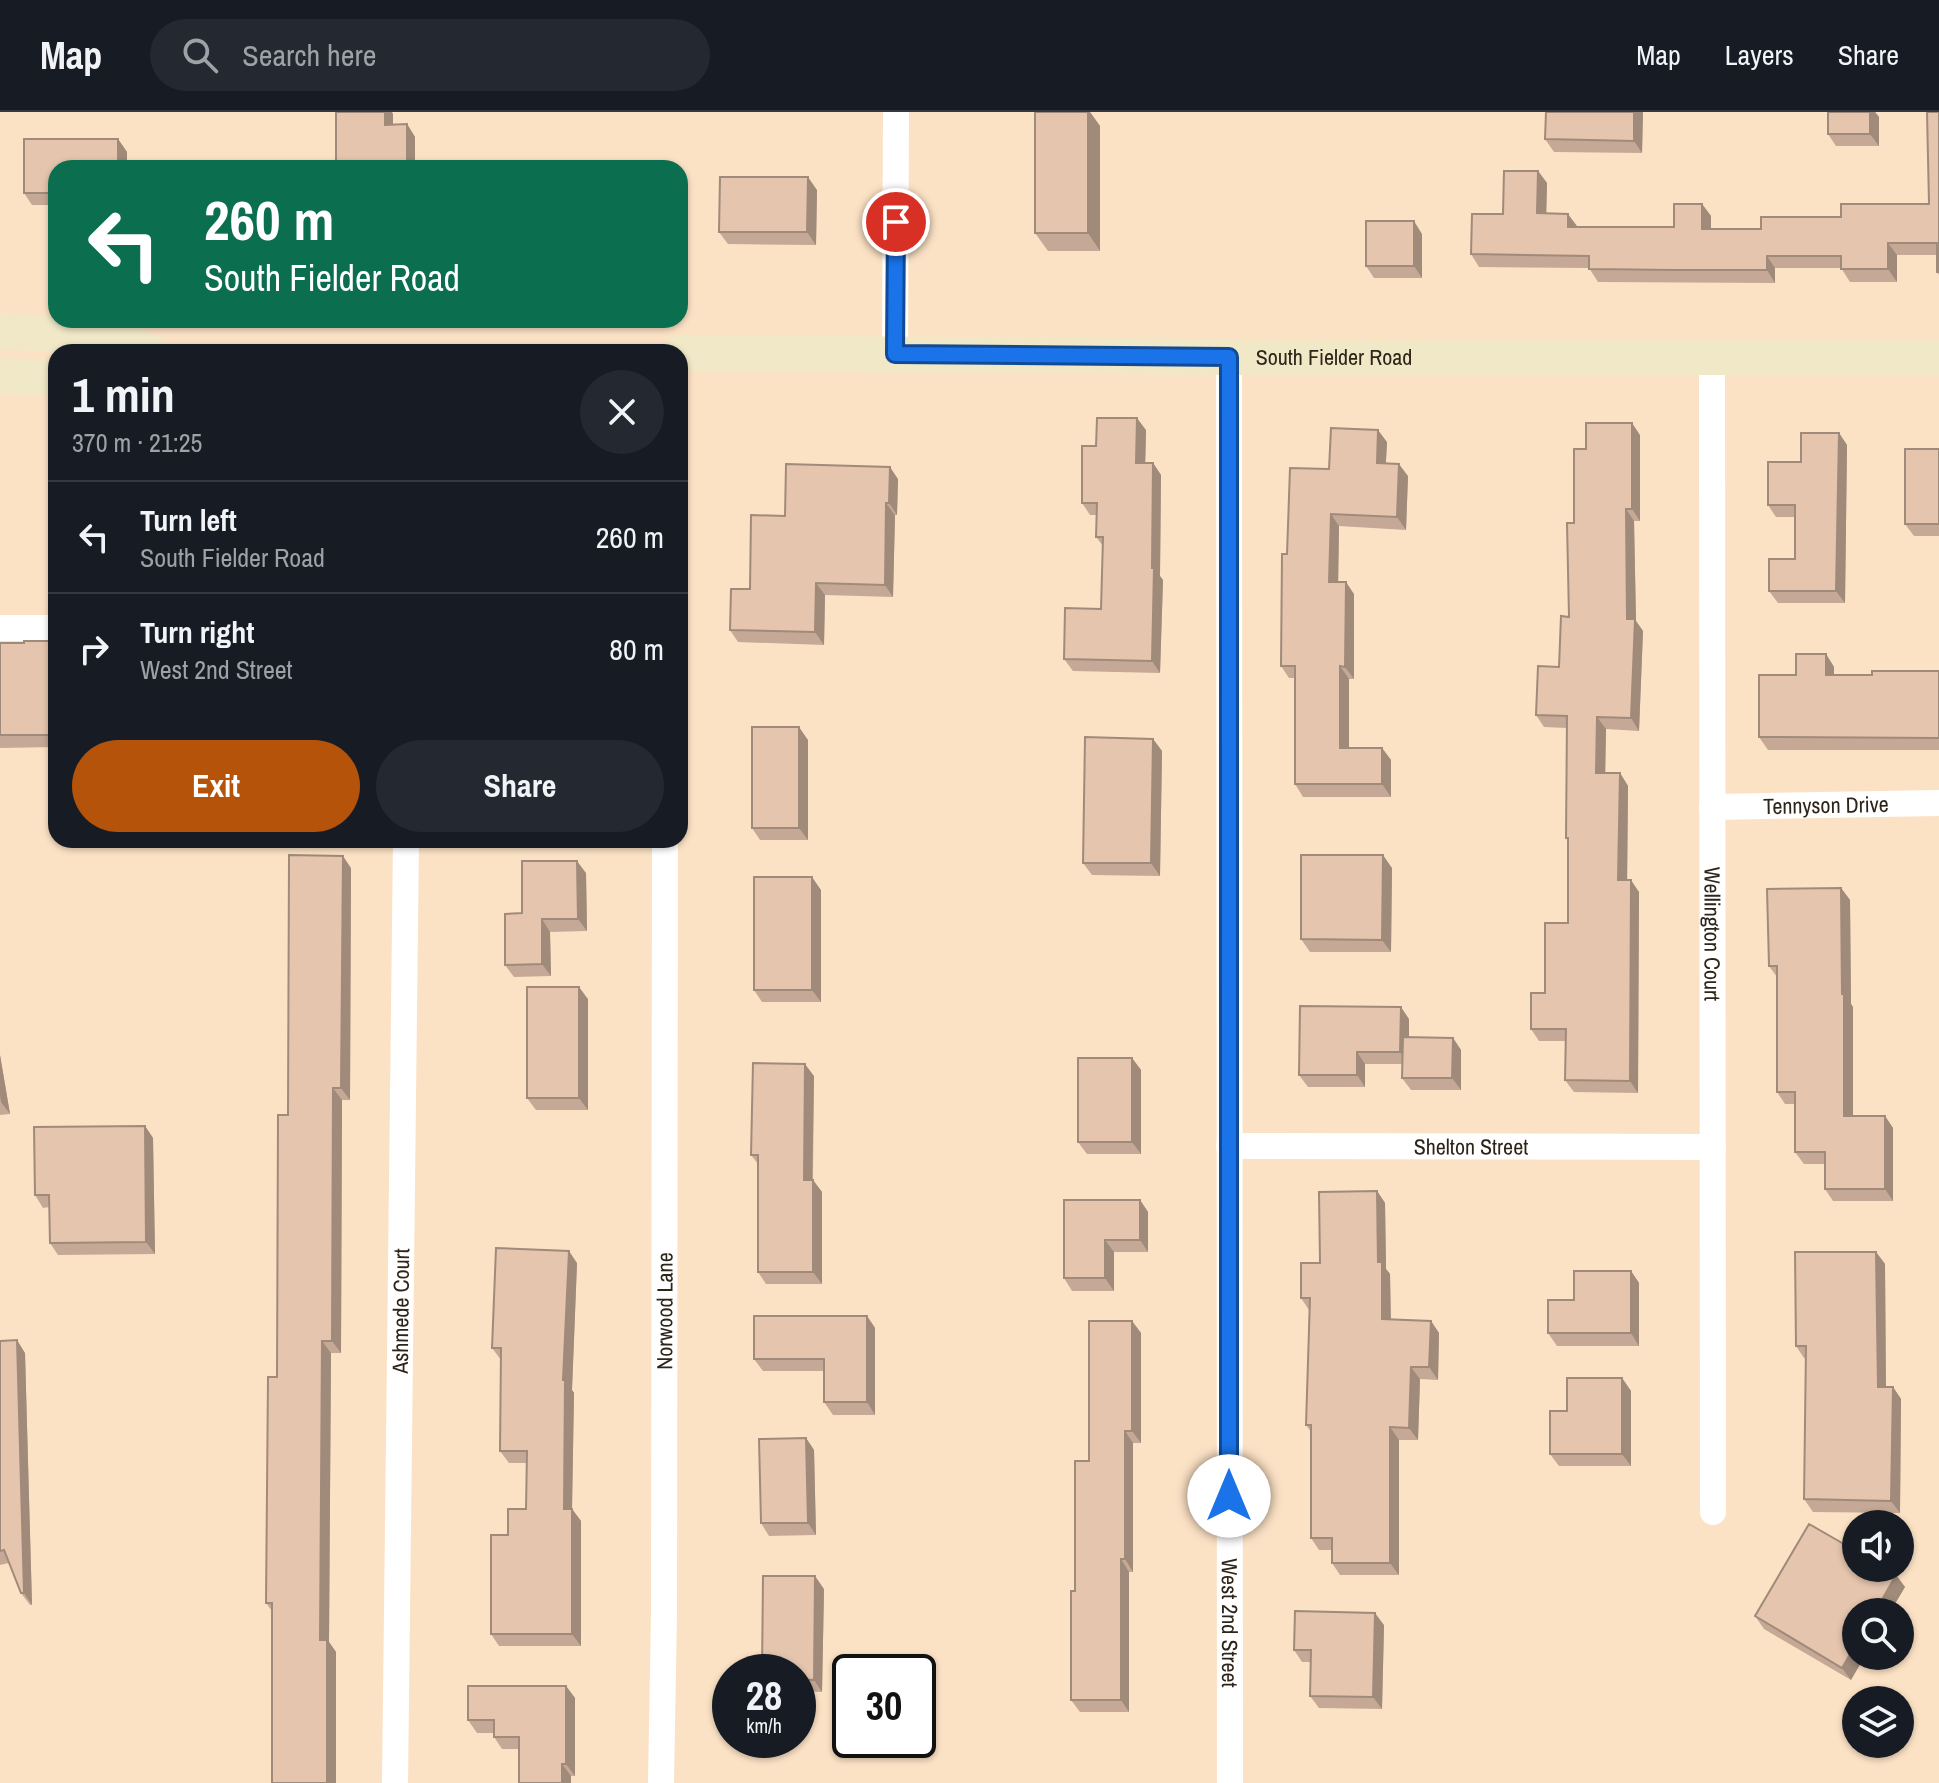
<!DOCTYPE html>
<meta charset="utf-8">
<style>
body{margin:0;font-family:"Archivo Narrow",sans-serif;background:#242831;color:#f1f3f6;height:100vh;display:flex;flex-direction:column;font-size:30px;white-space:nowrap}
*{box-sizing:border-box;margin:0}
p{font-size:26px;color:#9ea1a6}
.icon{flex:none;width:44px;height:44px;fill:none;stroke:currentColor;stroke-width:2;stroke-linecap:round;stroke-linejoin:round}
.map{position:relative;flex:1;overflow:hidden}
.details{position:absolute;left:48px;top:232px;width:640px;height:504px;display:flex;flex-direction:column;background:#171b24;border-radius:24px;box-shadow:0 2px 6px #0004}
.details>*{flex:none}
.hud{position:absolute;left:48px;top:48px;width:640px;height:168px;border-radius:24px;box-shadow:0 2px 6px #0004;background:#0b6e4f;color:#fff;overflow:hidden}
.controls{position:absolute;left:1842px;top:1398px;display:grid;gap:16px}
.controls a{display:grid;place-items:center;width:72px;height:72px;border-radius:50%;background:#171b24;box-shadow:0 2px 6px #0004;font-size:40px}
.speed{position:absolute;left:712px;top:1542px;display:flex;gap:16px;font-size:40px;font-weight:700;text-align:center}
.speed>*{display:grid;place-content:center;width:104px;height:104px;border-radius:50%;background:#171b24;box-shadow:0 2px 6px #0004;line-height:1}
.speed small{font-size:20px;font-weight:400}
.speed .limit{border:4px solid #111;border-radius:12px;background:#fff;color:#111}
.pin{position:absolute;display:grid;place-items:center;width:68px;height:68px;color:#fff;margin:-34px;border:4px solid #fff;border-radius:50%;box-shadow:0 2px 8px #0007}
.me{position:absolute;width:88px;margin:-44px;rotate:0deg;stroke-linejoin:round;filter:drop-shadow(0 0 6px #0008)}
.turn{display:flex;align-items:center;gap:28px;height:168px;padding:0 24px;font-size:36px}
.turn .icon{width:104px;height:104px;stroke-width:2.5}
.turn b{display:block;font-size:56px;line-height:68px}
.round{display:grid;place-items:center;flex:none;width:84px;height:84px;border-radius:42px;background:#242831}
.headline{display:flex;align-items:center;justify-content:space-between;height:136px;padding:0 24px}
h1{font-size:48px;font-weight:800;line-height:60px}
.action{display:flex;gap:16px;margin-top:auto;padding:16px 24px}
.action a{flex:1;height:92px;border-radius:48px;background:#b45309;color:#fff;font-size:32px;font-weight:800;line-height:92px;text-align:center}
.action a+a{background:#242831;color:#f1f3f6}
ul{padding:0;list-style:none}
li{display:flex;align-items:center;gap:24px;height:112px;padding:0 24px;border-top:2px solid #363941}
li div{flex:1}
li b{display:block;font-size:30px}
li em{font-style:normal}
header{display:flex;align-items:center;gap:48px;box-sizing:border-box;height:112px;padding:0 40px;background:#171b24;border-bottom:2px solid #363941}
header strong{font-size:38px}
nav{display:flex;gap:44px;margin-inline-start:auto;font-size:28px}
.search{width:560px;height:72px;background:#242831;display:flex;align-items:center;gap:20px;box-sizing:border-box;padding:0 28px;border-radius:44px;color:#9ea1a6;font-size:30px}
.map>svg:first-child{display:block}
</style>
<header>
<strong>Map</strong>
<div class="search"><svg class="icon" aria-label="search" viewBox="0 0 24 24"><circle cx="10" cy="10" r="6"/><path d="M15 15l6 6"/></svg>Search here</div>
<nav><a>Map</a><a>Layers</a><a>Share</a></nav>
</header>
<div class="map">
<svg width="1939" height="1671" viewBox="0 0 1939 1671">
<rect width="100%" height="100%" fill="#fce2c5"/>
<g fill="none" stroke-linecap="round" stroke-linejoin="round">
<!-- street -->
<g stroke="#fff" stroke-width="26">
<path d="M895 242 896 0"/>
<path id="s1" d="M1712 244 1713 1400"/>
<path id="s2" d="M1229 245 1230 1671"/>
<path d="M0 516H56"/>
<path id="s3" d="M1712 695 1939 691"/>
<path id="s4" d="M1229 1034 1713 1035"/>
<path id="s5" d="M395 1671 406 728"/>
<path id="s6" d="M661 1671 664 1501 665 728"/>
</g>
<!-- secondary -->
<g stroke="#f0e8c7" stroke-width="36">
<path d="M0 219 109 226 150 240"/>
<path id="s7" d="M680 241 1229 245H1939"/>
<path d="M0 264 56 266"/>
</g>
</g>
<!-- wall -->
<path fill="#c5a996" d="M1035 0H1090L1100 14V139H1048L1035 121Z
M1643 0 1642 41 1554 40 1545 27Z
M1828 0H1875L1879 5V34H1836L1828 22Z
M1939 0V163L1937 160V143H1897V170H1850L1841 156H1775V171L1598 170 1589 156 1479 155 1471 142 1538 59 1547 71 1546 101 1577 115H1674L1702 92 1711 104V117H1761L1929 92Z
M393 2V13L407 12 415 25V56H338L336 54Z
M24 27H118L127 40V56H56V93H32L24 81Z
M817 78 816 133 728 132 719 120Z
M1422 122V166H1374L1366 154Z
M1146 318 1145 351H1153L1161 363 1160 464 1163 468 1160 561 1073 559 1064 547 1101 497 1103 434 1096 425 1097 403H1090L1082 391 1096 334Z
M1839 321 1847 333 1845 491H1778L1769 479 1795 447V405H1776L1768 393 1801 350Z
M1640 323V409H1634L1636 509 1643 519 1639 619 1606 617 1605 661H1620L1628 674 1627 768 1639 780 1638 981 1574 980 1565 968 1566 929H1539L1531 917 1545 881 1568 811V729L1566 726 1567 616 1544 615 1536 603 1559 555 1569 505 1574 411 1586 337Z
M1387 330 1386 351 1408 364 1406 418 1339 414 1338 470 1354 482V567H1349V636H1382L1391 648V685H1303L1295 672V566H1289L1281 554 1287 442 1329 357Z
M1939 337V424H1914L1905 412Z
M898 367 897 403H895L893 485 825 483 824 533 738 530 730 518 785 404Z
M56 529V635L0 636V531H24Z
M1826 542 1834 555V563H1872L1939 559V638H1768L1759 625 1796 563Z
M1153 627 1162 639 1160 764 1092 763 1083 751Z
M808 628V728H760L752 716Z
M351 756 350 988H342L341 1241H331L329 1530 336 1540V1671L272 1499 266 1491 288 1003Z
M1392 756 1391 840H1310L1301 827Z
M586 761 587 819 550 820 551 864 514 865 505 853 522 801Z
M1841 776 1850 788 1851 892 1853 895V1004H1885L1893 1016V1089H1833L1825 1077V1052H1804L1795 1040V992H1785L1777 980V865L1769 854Z
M821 778V890H762L754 878Z
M588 887V998H536L527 986Z
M1409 907V925L1453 926 1461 938V978H1411L1402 966V952H1365V975H1308L1299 963Z
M0 943 10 1002 0 1003Z
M1132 946 1141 958V1042H1087L1078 1030Z
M814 964 813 1068 822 1080V1172H766L758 1160V1052L751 1043Z
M145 1014 153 1026 155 1142 58 1143 50 1131 49 1095 43 1096 35 1083Z
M1377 1079 1385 1091 1386 1157 1390 1162 1391 1208 1431 1209 1439 1221 1438 1268 1420 1267 1418 1328H1399V1463H1340L1332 1451V1438H1319L1311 1426V1320L1306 1313 1309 1198 1301 1186 1320 1151Z
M1140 1088 1148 1100V1140H1114V1179H1072L1064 1166Z
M1876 1140 1885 1152 1886 1275H1893L1901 1287 1900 1401 1813 1400 1804 1387 1806 1246H1804L1796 1234Z
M577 1151 572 1278 574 1281 572 1397 581 1409V1534H499L491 1522 508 1423 526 1397 527 1351H509L500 1339 501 1248 492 1236Z
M1631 1159 1639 1171V1234H1557L1548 1221 1574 1188Z
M867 1204 875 1216V1303H833L824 1290V1259H763L754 1247Z
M1132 1209 1141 1221V1331H1133V1460H1129V1600H1080L1071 1588 1075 1479 1089 1349Z
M0 1229 25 1241 32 1493H30L21 1481 9 1451 0 1453Z
M1622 1266 1631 1279V1354H1559L1550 1342Z
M806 1326 814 1338 816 1423 769 1424 761 1411Z
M1896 1463 1905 1475 1890 1500H1856L1851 1568 1764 1517 1755 1504Z
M824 1477 822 1580 798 1579V1560Z
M1384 1513 1382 1597 1319 1596 1310 1584 1311 1550H1302L1294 1538Z
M566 1574 575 1586V1664H571V1671L519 1637H502L494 1625V1621H477L468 1608Z"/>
<!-- shaded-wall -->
<path fill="#a08a7a" d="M385 0H392L393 2V25L385 13Z
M1088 0H1090L1100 14V139L1088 121Z
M1634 0H1643L1642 41 1634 29Z
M1870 0H1875L1879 5V34L1870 22Z
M407 12 415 25V56H409L407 53Z
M118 27 127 40V56H118Z
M1538 59 1547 71 1546 113 1537 101Z
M808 65 817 78 816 133 807 120Z
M1702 92 1711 104V129L1702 117Z
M1568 102 1577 114 1568 115Z
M1414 109 1422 122V166L1414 154Z
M1888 131 1897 143V170L1888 157Z
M1767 144 1775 156V171L1767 158Z
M1137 306 1146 318 1145 363 1136 351Z
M1632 311 1640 323V409L1632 397Z
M1378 318 1387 330 1385 363 1377 351Z
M1839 321 1847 333 1845 491 1836 479Z
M1153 351 1161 363 1160 464 1163 468 1160 561 1152 549Z
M1399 352 1408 364 1406 418 1397 405Z
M890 355 898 367 897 403 889 391Z
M886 391 895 403 893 485 885 473Z
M1626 397 1634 409 1636 509 1643 519 1639 619 1631 606 1627 507Z
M1331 402 1339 414 1338 482 1329 470Z
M1346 470 1354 482V567L1345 555Z
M816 471 825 483 824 533 815 520Z
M1826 542 1834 555V575L1826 563Z
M1340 554 1349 567V648L1340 636Z
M1597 605 1606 617 1605 673 1596 661Z
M799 615 808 628V728L799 716Z
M1153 627 1162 639 1160 764 1151 751Z
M1382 636 1391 648V685L1382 672Z
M1620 661 1628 674 1627 780 1618 768Z
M1383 743 1392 756 1391 840 1382 828Z
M343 744 351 756 350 988 341 976Z
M577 749 586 761 587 819 578 807Z
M812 765 821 778V890L812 878Z
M1631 768 1639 780 1638 981 1630 969Z
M1841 776 1850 788 1851 892 1853 895V1016L1844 1004Z
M542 807 550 820 551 864 542 852Z
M579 875 588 887V998L579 986Z
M1401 895 1409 907V952L1400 940Z
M1453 926 1461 938V978L1452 966Z
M1357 940 1365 952V975L1357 963Z
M0 943 10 1002 1 990 0 983Z
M1132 946 1141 958V1042L1132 1030Z
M805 952 814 964 812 1080 804 1068Z
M333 976 342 988 341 1241 332 1229Z
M1885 1004 1893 1016V1089L1885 1077Z
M145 1014 153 1026 155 1142 146 1130Z
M813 1068 822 1080V1172L813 1160Z
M1377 1079 1385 1091 1386 1157 1390 1162 1391 1220 1382 1207 1378 1150Z
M1140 1088 1148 1100V1140L1140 1128Z
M1105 1128 1114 1140V1179L1105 1166Z
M569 1139 577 1151 572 1278 574 1281 572 1397 581 1409V1534L572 1522 564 1397 563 1268Z
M1876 1140 1885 1152 1886 1287 1878 1275Z
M1631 1159 1639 1171V1234L1631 1221Z
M867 1204 875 1216V1303L867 1290Z
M1132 1209 1141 1221V1331L1132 1319Z
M1431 1209 1439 1221 1438 1268 1429 1255Z
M17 1228 25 1241 32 1493 24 1481Z
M322 1229 331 1241 329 1530 336 1540V1671H327L320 1528Z
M1411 1255 1420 1267 1418 1328 1409 1316Z
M1622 1266 1631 1279V1354L1622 1342Z
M1893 1275 1901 1287 1900 1401 1891 1389Z
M1390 1315 1399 1328V1463L1390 1451Z
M1125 1319 1133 1331V1460L1125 1447Z
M806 1326 814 1338 816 1423 808 1411Z
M1121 1447 1129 1460V1600L1121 1588Z
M1896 1463 1905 1475 1890 1500H1875Z
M815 1464 824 1477 822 1580 814 1568Z
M1375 1501 1384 1513 1382 1597 1373 1585Z
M1856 1532V1544H1865L1851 1568 1842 1556Z
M566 1574 575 1586V1664L566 1652Z
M562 1652 571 1664V1671H562Z"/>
<!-- building -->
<path fill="#e5c5ae" stroke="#a08a7a" stroke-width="2" d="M336 0H385V13L407 12V53L336 54Z
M1035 0H1088V121H1035Z
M1546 0H1634V29L1545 27Z
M1828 0H1870V22H1828Z
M1927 0H1939V160H1937V131H1888V157H1841V144H1767V158H1674L1589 157V144L1471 142 1472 102H1503L1504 59H1538L1537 101 1568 102V115H1674V92H1702V117H1761V105H1841V92H1929Z
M24 27H118V56H56V81H24Z
M720 65H808L807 120H719Z
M1366 109H1414V154H1366Z
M1097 306H1137L1136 351H1153L1152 456H1154L1152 549 1064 547 1065 496 1101 497 1103 425H1096L1097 391H1082V334H1096Z
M1586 311H1632V397H1626L1627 507H1635L1631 606 1597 605 1596 661H1620L1618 768H1631L1630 969 1565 968 1566 917H1531V881H1545V811H1568V726H1566L1567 604 1536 603 1538 554 1559 555 1561 504 1569 505 1567 411H1574V337H1586Z
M1331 316 1378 318 1377 351 1399 352 1397 405 1331 402 1329 470H1346L1345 555 1340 554V636H1382V672H1295V554H1281L1282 442H1287L1290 356 1329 357Z
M1801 321H1839L1836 479H1769V447H1795V393H1768V350H1801Z
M1905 337H1939V412H1905Z
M786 352 890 355 889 391H886L885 473 816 471 815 520 730 518 731 477H750L751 403 785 404Z
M24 529H56V623H0V531H24Z
M1796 542H1826V563H1872V559H1939V626L1759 625V563H1796Z
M752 615H799V716H752Z
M1085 625 1153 627 1151 751H1083Z
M289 743 343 744 341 976H333L332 1229H322L320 1528H327V1671H272V1491H266L268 1265H277L278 1003H288Z
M1301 743H1383L1382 828 1301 827Z
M522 749H577L578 807H542V852L505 853V802L522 801Z
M754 765H812V878H754Z
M1841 776 1842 882H1844V1004H1885V1077H1825V1040H1795V980H1777V854H1769L1767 777Z
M527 875H579V986H527Z
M1300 894 1401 895 1400 940H1357V963H1299Z
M1403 925 1453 926 1452 966H1402Z
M1078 946H1132V1030H1078Z
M753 951 805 952 804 1068H813V1160H758V1043H751Z
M145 1014 146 1130 50 1131 49 1083H35L34 1015Z
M1377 1079 1378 1150H1382V1207L1431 1209 1429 1255H1411L1409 1316 1390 1315V1451H1332V1426H1311V1313H1306L1310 1186H1301V1151H1320L1319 1080Z
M1064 1088H1140V1128H1105V1166H1064Z
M496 1136 569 1139 563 1268H565L564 1397H572V1522H491V1423H508V1397H526L527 1339H500L501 1236H492Z
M1795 1140H1876L1878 1275H1893L1891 1389 1804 1387 1806 1234H1796Z
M1574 1159H1631V1221H1548V1188H1574Z
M754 1204H867V1290H824V1247H754Z
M1089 1209H1132V1319H1125V1447H1121V1588H1071V1479H1075V1349H1089Z
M17 1228 24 1481H21L4 1438 0 1439V1229Z
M1567 1266H1622V1342H1550V1299H1567Z
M806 1326 808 1411H761L759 1327Z
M1809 1412 1856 1439V1456H1885L1896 1463 1875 1500H1856V1532L1842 1556 1755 1504Z
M763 1464H815L814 1568 798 1567V1560H762Z
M1295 1499 1375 1501 1373 1585 1310 1584 1311 1538H1294Z
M468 1574H566V1652H562V1671H519V1625H494V1608H468Z"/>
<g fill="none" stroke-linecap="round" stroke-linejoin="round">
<defs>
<path id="route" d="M896 110 895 242 1229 245V1384"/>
</defs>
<!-- route casing -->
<use href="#route" stroke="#114b97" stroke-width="20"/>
<!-- route -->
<use href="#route" stroke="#1a73e8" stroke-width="14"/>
</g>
<g text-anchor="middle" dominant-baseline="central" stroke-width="8" stroke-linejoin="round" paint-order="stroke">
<!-- street labels -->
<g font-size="22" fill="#2e251a" stroke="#fff">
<text stroke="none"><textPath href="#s7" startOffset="654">South Fielder Road</textPath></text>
<text stroke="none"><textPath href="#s3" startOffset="114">Tennyson Drive</textPath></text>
<text stroke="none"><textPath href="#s1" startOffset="578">Wellington Court</textPath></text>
<text stroke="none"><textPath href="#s4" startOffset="242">Shelton Street</textPath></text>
<text stroke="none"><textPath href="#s5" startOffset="472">Ashmede Court</textPath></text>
<text stroke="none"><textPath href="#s6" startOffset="472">Norwood Lane</textPath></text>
<text stroke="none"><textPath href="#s2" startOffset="1266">West 2nd Street</textPath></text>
</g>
</g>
</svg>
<div class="controls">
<a><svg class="icon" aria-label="sound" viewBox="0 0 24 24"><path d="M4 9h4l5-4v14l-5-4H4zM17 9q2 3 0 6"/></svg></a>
<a><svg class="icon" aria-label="search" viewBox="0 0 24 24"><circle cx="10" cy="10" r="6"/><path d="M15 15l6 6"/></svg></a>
<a><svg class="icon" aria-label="layers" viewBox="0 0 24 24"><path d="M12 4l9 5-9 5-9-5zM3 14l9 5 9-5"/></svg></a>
</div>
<div class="speed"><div>28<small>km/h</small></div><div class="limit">30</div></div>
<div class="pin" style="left:896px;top:110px;background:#d93025"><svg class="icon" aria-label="arrive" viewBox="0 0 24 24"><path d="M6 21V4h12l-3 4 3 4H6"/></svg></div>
<svg class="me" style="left:1229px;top:1384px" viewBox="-20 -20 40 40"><circle r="19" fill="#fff"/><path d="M0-13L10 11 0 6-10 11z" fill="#1a73e8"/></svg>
<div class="hud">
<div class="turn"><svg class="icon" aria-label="left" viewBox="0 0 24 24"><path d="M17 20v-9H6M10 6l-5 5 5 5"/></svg><div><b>260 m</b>South Fielder Road</div></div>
</div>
<section class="details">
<div class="headline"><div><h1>1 min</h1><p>370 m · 21:25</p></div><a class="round"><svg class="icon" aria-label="close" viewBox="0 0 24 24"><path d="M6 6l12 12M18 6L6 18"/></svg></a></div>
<ul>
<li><svg class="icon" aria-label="left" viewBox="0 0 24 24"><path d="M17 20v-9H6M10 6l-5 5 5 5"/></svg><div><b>Turn left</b><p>South Fielder Road</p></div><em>260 m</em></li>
<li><svg class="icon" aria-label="right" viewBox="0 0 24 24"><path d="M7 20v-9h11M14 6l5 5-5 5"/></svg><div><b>Turn right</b><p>West 2nd Street</p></div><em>80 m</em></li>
</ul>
<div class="action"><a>Exit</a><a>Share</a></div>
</section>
</div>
